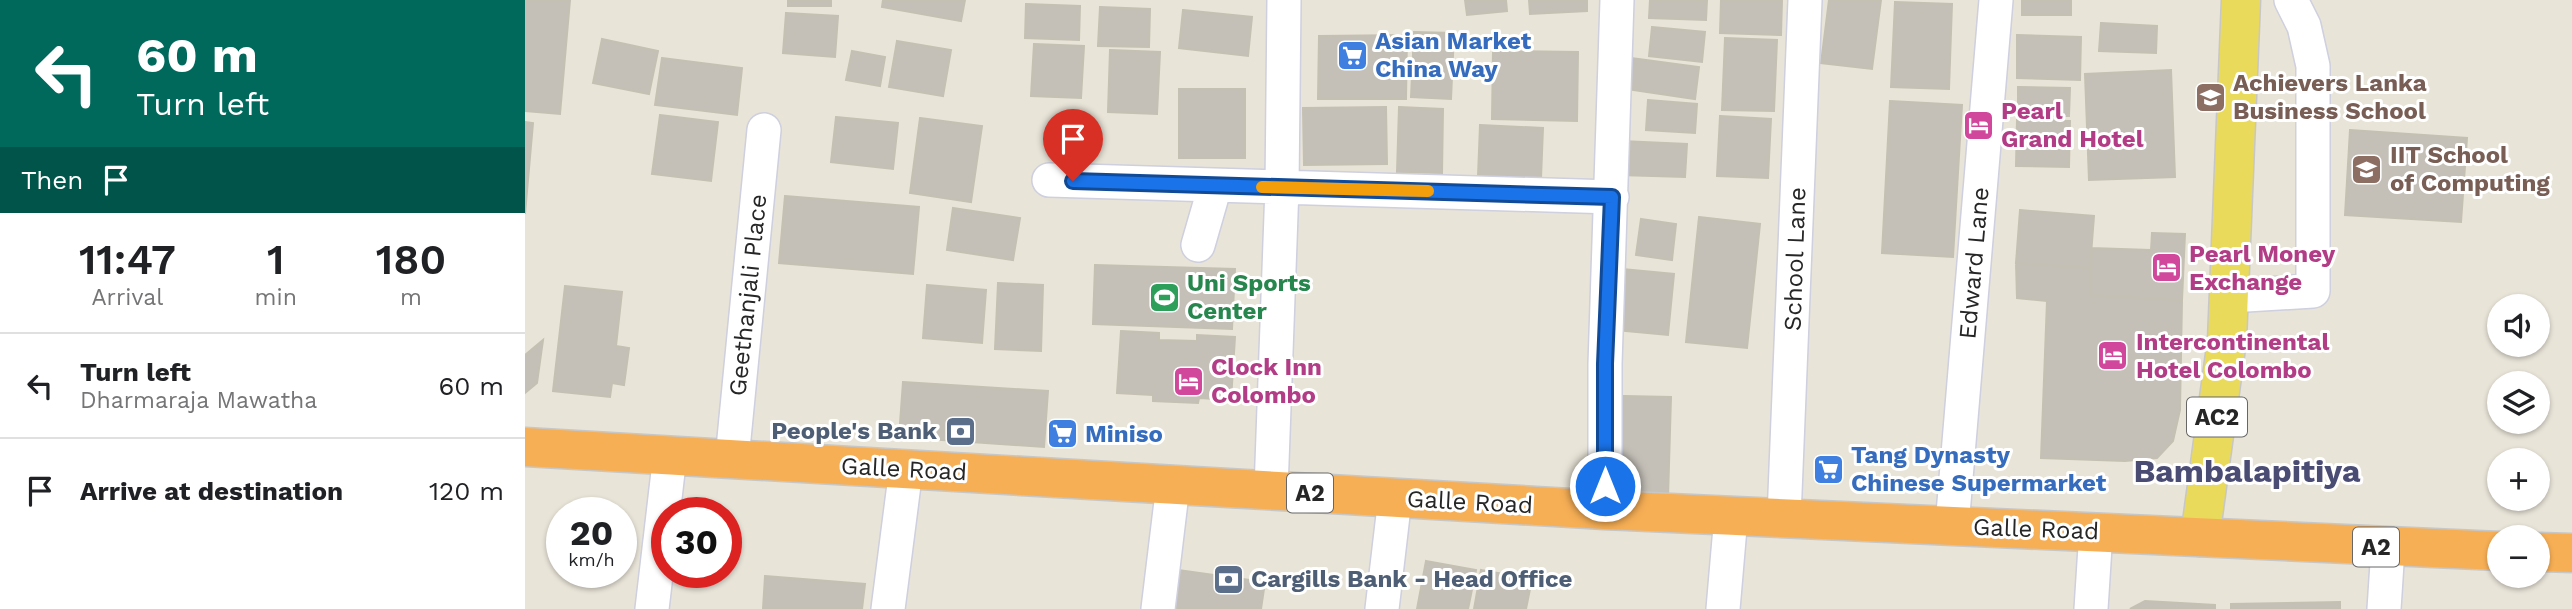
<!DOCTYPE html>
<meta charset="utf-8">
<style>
body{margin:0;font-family:"Work Sans",sans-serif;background:#f2f2f2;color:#202124;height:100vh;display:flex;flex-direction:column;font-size:26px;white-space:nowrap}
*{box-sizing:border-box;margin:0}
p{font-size:23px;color:#757577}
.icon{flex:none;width:38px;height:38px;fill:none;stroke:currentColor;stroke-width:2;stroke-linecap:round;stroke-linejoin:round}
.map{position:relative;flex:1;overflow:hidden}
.side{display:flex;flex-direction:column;background:#fff;width:525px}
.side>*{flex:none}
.banner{background:#00695c;color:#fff;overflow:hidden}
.fabs{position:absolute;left:1962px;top:294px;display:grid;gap:14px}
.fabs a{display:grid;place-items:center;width:63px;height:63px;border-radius:50%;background:#fff;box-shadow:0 2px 5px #0004;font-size:35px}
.speed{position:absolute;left:21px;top:497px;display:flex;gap:14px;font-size:35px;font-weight:700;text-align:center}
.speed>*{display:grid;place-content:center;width:91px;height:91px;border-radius:50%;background:#fff;box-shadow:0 2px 5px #0004;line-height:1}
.speed small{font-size:18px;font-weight:400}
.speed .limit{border:10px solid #d22;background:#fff;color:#111}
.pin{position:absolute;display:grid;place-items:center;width:60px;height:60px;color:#fff;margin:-72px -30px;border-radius:50% 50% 50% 0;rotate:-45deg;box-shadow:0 0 7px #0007}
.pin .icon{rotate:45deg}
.me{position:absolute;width:77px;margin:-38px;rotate:0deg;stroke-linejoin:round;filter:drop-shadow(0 0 5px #0008)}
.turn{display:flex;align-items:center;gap:24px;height:147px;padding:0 21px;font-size:32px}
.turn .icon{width:91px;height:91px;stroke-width:2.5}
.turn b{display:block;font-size:49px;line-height:60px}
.then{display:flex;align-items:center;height:66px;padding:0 21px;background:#0003;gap:14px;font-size:26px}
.eta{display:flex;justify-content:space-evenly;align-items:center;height:119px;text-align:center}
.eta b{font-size:42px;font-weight:600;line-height:49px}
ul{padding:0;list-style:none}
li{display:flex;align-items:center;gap:21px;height:105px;padding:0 21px;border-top:2px solid #e0e0e0}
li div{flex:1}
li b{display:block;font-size:26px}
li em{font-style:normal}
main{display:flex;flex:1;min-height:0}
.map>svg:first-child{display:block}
</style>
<main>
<section class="side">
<div class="banner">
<div class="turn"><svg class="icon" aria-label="left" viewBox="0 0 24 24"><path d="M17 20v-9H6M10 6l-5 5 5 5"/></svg><div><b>60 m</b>Turn left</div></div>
<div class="then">Then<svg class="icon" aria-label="arrive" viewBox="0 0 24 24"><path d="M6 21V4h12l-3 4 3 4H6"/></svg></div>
</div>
<div class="eta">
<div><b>11:47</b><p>Arrival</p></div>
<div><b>1</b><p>min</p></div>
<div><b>180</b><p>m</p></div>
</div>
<ul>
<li><svg class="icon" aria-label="left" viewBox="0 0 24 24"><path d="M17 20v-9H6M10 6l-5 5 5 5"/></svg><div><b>Turn left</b><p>Dharmaraja Mawatha</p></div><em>60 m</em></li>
<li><svg class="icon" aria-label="arrive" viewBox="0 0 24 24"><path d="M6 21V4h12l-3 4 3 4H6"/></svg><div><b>Arrive at destination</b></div><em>120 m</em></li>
</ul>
</section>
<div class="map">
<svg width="2047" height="609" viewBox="0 0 2047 609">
<rect width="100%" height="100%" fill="#e9e4d8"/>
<!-- building -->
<path fill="#c4c0b8" stroke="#c4c0b2" stroke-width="2" d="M0 0H45L35 114 0 111Z
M263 0H306V6H263Z
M358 0H440L436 21 357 7Z
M940 0H981L982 11 942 15Z
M1004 0H1062V11L1005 14Z
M1125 0H1182L1181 20 1124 18Z
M1196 0H1257L1256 35 1195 33Z
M1304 0H1356L1347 69 1296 63Z
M1497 0H1546V15H1497Z
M1370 2 1427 4 1424 89 1366 87Z
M501 4 555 6 554 40 500 38Z
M575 7 625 9 624 47 573 46Z
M658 10 727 17 723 56 654 48Z
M261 13 313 16 310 57 258 53Z
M1576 23 1632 26 1631 53 1574 51Z
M1127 27 1180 32 1177 62 1124 56Z
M889 32 929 33 926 99 886 97Z
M882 35 881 99H793L794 36Z
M1492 35 1556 37 1555 80 1492 78Z
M1200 38 1252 40 1249 111 1197 110Z
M77 39 133 51 124 94 68 83Z
M372 41 426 50 418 96 364 87Z
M509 44 559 46 556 98 506 96Z
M585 50 635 52 632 114 583 112Z
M327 51 360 57 355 86 321 80Z
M968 51 1053 52 1052 121 967 119Z
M137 58 217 68 212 115 130 105Z
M1106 58 1174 67 1170 99 1101 89Z
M1646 70 1650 177 1564 180 1560 74Z
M1493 87 1545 88 1544 116H1493Z
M654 89H720V158H654Z
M1123 100 1172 104 1170 133 1121 130Z
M1365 101 1437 105 1428 257 1357 253Z
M861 107 862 164 779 165 778 108Z
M874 107 918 109 917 173 872 172Z
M135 115 193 122 186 181 127 174Z
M1195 116 1246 119 1243 178 1192 176Z
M311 117 373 123 368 169 306 162Z
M395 118 457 126 446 202 385 193Z
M1492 120 1545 121 1544 167 1491 166Z
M0 122 8 123 0 214Z
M955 125 1018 128 1016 178 953 176Z
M1825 130 1942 138 1936 222 1820 215Z
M1096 141 1162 144 1160 177 1095 175Z
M260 196 394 207 388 274 254 263Z
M428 208 495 218 488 260 422 250Z
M1495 210 1569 216 1565 268 1491 263Z
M1174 217 1235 224 1222 348 1161 342Z
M1116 219 1151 224 1147 260 1111 255Z
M1627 233 1660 234 1657 300 1565 295 1567 248 1626 250Z
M1491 263 1565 268V295L1657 300 1655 410 1648 441 1632 458 1600 461 1516 458 1522 301 1492 298Z
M570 265 710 269 707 329 568 324Z
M1097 269 1149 274 1143 335 1091 330Z
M473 283 518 285 516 351 470 349Z
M402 285 461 290 457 343 398 338Z
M40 286 97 292 91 346 104 348 99 385 87 383 85 397 28 391Z
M596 331 634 333V340L672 341V335L710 337 706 400 674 398 673 403 628 401V395L592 393Z
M18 340 12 383 0 393V355Z
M378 382 523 391 519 447 374 437Z
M1099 396 1146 397 1143 498 1095 497Z
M901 561 951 570 943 609H892Z
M653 570 740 582 736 609H647Z
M956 570 1007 579 1001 609H949Z
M240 576 340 584 337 609H238Z
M1620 601 1690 605V609H1605Z
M1815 602V609H1706V604Z"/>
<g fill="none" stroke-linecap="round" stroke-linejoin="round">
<defs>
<path id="minor" d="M524 180 1087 197
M673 245 690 186
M1705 296 1788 291V66L1779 26 1766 0
M207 459 239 130
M746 490 757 187 759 0
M1080 510V364L1092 0
M1259 518 1280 0
M1427 526 1471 0
M127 609 145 455
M363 609 381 469
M633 609 648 485
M857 609 870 498
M1198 609 1206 516
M1566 609 1571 531
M1859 609 1863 548"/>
<path id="major" d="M1675 537 1702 340 1716 0"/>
<path id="highway" d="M0 447 1080 510 1974 551
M2012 552 2047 553"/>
</defs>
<!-- minor casing -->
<use href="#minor" stroke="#cecfdf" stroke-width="36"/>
<!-- major casing -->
<use href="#major" stroke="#c7c7c7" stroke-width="41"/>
<!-- highway casing -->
<use href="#highway" stroke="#c7c7c7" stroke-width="41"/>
<!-- minor -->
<use href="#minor" stroke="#fff" stroke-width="33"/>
<!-- major -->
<use href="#major" stroke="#e9da5c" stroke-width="38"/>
<!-- highway -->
<use href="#highway" stroke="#f7af55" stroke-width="38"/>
</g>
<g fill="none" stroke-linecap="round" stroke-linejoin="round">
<defs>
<path id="route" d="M548 181 1087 197 1080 364V486"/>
</defs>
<!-- route casing -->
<use href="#route" stroke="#114b97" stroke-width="18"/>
<!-- route -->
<use href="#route" stroke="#1a73e8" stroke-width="12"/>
<!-- slow -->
<path stroke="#f59e0b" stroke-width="12" d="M737 187 903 191"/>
</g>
<!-- icons -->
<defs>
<symbol id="supermarket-square" viewBox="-11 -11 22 22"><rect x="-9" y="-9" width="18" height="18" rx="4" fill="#3f7fe0" stroke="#fff"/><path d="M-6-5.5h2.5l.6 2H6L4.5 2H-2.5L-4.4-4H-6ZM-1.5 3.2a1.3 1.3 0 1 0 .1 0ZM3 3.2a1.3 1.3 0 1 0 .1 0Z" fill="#fff"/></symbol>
<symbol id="university-square" viewBox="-11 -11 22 22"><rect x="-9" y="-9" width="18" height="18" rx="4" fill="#8d6e63" stroke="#fff"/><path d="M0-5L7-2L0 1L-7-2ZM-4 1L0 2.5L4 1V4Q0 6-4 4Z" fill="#fff"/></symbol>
<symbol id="hotel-square" viewBox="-11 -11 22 22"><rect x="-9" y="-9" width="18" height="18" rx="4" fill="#d1479c" stroke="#fff"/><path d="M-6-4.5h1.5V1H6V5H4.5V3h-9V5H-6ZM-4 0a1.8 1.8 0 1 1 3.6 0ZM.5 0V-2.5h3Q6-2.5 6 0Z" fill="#fff"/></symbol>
<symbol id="stadium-square" viewBox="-11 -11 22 22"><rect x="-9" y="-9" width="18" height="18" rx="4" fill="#2e9e5b" stroke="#fff"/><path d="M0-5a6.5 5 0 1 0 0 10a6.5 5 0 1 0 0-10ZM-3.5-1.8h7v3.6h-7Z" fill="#fff"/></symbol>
<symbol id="bank-square" viewBox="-11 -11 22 22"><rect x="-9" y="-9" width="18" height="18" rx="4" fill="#5c6f8a" stroke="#fff"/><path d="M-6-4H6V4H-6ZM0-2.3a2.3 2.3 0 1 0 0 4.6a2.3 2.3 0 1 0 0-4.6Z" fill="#fff"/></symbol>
</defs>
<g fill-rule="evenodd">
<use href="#supermarket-square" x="810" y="38" width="35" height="35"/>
<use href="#university-square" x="1668" y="80" width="35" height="35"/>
<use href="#hotel-square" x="1436" y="108" width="35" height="35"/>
<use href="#university-square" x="1824" y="152" width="35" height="35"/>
<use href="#hotel-square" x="1624" y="250" width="35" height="35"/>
<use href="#stadium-square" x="622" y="280" width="35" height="35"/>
<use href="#hotel-square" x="1570" y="338" width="35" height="35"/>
<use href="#hotel-square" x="646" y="364" width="35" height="35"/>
<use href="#bank-square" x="418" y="414" width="35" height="35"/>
<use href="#supermarket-square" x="520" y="416" width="35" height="35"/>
<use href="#supermarket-square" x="1286" y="452" width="35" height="35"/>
<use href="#bank-square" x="686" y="562" width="35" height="35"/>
</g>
<g text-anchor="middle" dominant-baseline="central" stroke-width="6" stroke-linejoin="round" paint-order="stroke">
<!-- shield labels -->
<g fill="#fff" stroke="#676767" stroke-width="2">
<rect x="1662" y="397.5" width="60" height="39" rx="5"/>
<rect x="762" y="473.5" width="46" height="39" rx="5"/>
<rect x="1828" y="527.5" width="46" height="39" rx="5"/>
</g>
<g font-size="23" font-weight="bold" fill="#262626">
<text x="1692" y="417">AC2</text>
<text x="785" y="493">A2</text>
<text x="1851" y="547">A2</text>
</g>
<!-- shop labels -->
<g font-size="24" font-weight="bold" fill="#366cbe" stroke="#fff" text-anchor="start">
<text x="850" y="41">Asian Market<tspan x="850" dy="28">China Way</tspan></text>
<text x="560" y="434">Miniso</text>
<text x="1326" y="455">Tang Dynasty<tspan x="1326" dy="28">Chinese Supermarket</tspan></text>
</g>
<!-- education labels -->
<g font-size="24" font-weight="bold" fill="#785e54" stroke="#fff" text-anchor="start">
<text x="1708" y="83">Achievers Lanka<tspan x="1708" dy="28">Business School</tspan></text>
<text x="1865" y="155">IIT School<tspan x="1865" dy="28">of Computing</tspan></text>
</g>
<!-- hotel labels -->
<g font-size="24" font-weight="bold" fill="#b23c85" stroke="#fff" text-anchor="start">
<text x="1476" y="111">Pearl<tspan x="1476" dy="28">Grand Hotel</tspan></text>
<text x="1664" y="254">Pearl Money<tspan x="1664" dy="28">Exchange</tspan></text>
<text x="1611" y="342">Intercontinental<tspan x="1611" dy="28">Hotel Colombo</tspan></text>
<text x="686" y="367">Clock Inn<tspan x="686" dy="28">Colombo</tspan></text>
</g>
<!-- street labels -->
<g font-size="24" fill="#262626" stroke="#fff">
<text transform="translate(1270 259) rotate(-88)">School Lane</text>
<text transform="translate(1449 263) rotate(-85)">Edward Lane</text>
<text transform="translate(223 295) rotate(-84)">Geethanjali Place</text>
<text transform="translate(379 469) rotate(3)">Galle Road</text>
<text transform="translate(945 502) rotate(3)">Galle Road</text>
<text transform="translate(1511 529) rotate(2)">Galle Road</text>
</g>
<!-- leisure labels -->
<g font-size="24" font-weight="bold" fill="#27864d" stroke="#fff" text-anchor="start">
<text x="662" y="283">Uni Sports<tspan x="662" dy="28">Center</tspan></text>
</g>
<!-- service labels -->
<g font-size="24" font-weight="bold" fill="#4e5e75" stroke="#fff" text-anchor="end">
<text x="412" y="431">People's Bank</text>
<text x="726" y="579" text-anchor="start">Cargills Bank - Head Office</text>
</g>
<!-- district labels -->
<g font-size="32" font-weight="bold" fill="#4a4c74" stroke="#fff">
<text x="1722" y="471">Bambalapitiya</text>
</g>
</g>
</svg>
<div class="fabs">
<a><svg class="icon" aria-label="sound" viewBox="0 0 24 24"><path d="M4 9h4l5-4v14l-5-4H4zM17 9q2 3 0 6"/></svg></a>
<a><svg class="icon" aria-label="layers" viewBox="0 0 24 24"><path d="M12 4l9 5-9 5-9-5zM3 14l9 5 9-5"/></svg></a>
<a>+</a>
<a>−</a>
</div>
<div class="speed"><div>20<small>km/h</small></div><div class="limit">30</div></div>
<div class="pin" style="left:548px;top:181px;background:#d93025"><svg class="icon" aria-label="arrive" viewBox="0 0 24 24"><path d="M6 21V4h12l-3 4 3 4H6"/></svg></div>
<svg class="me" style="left:1080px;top:486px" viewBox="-20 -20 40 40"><circle r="17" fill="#1a73e8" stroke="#fff" stroke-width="3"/><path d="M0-11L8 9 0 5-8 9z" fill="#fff"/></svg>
</div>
</main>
